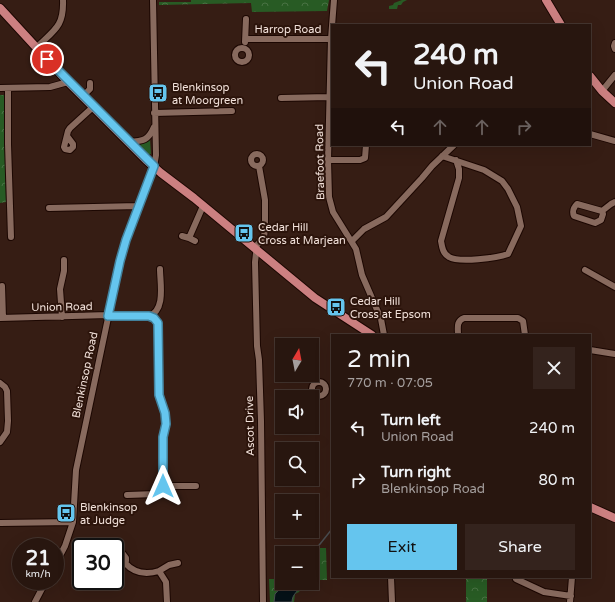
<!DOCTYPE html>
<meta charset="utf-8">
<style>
body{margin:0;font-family:"Varela Round",sans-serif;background:#34231d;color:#f1f3f6;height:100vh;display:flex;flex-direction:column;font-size:15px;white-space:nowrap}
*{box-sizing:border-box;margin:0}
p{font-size:13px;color:#a59f9e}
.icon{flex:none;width:22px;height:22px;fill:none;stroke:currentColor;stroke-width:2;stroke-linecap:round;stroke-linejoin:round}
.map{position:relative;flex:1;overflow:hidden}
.panel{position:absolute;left:331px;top:334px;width:260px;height:244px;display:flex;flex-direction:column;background:#28160f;border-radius:0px;box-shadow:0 4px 16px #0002,0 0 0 1px #44352f}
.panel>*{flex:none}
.top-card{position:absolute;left:331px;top:24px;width:260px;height:122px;border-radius:0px;box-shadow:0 4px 16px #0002,0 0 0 1px #44352f;background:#28160f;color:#f1f3f6;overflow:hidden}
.needle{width:26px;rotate:10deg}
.controls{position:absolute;left:275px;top:338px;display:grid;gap:8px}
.controls a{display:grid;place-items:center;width:44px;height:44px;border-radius:0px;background:#28160f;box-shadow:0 4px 16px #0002,0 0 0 1px #44352f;font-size:20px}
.speed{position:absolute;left:12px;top:538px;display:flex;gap:8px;font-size:20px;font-weight:700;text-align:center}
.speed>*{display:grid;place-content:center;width:52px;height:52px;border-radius:50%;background:#28160f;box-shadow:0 4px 16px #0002,0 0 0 1px #44352f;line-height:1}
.speed small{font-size:10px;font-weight:400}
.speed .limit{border:2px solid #111;border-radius:6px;background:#fff;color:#111}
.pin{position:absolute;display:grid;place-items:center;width:34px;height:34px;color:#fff;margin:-17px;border:2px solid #fff;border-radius:50%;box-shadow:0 1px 4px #0007}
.me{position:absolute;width:44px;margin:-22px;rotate:0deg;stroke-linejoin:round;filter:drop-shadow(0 0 3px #0008)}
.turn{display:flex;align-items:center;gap:14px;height:84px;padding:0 16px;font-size:18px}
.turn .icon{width:52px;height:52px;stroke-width:2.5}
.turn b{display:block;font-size:28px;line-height:34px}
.lanes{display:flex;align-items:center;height:38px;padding:0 16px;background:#0003;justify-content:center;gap:20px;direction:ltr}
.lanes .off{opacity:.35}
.round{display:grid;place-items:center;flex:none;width:42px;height:42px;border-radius:0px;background:#34231d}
.overview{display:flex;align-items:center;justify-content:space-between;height:68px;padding:0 16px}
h1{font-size:24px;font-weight:600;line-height:30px}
.button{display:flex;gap:8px;margin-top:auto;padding:8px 16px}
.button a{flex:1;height:46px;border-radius:0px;background:#65c5ee;color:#111;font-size:16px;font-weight:600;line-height:46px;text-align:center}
.button a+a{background:#34231d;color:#f1f3f6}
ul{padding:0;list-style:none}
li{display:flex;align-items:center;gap:12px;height:52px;padding:0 16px}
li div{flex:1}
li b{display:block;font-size:15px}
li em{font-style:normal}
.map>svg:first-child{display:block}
</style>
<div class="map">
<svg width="615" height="602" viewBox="0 0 615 602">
<defs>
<pattern id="park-crowns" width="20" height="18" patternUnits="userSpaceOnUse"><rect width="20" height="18" fill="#285b24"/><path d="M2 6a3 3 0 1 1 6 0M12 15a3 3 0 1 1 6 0" fill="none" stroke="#487243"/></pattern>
</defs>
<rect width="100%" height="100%" fill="#361d14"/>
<!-- green -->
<path fill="#285b24" d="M150 139 151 154H148L139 144Z"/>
<!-- park -->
<path fill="url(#park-crowns)" d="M191 0H329L327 11 252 12 251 3 159 5V2H191Z
M402 0H407L403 2 401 5H398L397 9H389V6L393 5 394 3Z
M0 95H4L6 202 0 203Z
M306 548H326L327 580H312V553H303Z
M282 576V583H305L299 592 295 594 294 602H270L269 579H278Z
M466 577H487V602H466Z"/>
<!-- water -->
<path fill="#051117" stroke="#4c4f52" d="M285 583H302C300 591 292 593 292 602H274L275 594Z"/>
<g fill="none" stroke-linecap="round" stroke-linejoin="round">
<!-- stream -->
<path stroke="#4c4f52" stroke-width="1.5" d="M312 554 332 529"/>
<defs>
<path id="minor" d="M334 0 331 39 328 160 329 197 333 212 356 249 362 275 381 319 384 335
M246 39H331
M245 42 246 19
M615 43 614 46 615 49
M36 48C54 30 64 27 63 0
M235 55a7 7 0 1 1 14 0a7 7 0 1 1-14 0Z
M0 88 50 87 68 82
M8 88V144L11 237
M602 91 615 75
M83 96 90 89V83
M281 98 329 97
M154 113 232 111
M590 134 615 141
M67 136 73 144V147L70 150 65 149 64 147 68 131 70 128 93 107
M128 142C143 141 148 141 154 127
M251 160a6 6 0 1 1 12 0a6 6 0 1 1-12 0Z
M442 156 484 170 502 181 508 189 517 207 521 226 508 254C497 258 459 263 449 257 443 254 442 247 441 241L459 178V169L456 160
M328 160H360L365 158 366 145
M259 166 265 200V229L264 237 257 245 255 262 257 346 259 360 261 421 263 602
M577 204 602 211 603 214 601 220 595 223 574 216C572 211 573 208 577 204Z
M49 208 138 206
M602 211 611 204 615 202
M182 236 189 238 195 241
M189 238 203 206
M352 241 364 229 386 217 422 178 432 166 454 145
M585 270 615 287
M2 286 3 318
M62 317 60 289 64 271V260
M0 318 108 315 149 316
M458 335C458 328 456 321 464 318H518L523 321 525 335
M590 350 615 354
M312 389a7 7 0 1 1 14 0a7 7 0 1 1-14 0Z
M0 383 5 387 7 391 8 421 7 432 0 442
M163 486H196
M127 495 156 494 162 491 163 486V437L166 425 165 413 159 395 158 323 154 318 149 316C166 310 160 283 160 269
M0 523 73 522
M115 557C116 554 119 553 123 554L126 558V561L122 564 117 563 115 561
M125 563C134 573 146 575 159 571L166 582 167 602
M55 565 65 546 73 522 76 470 120 261 133 220 154 167 156 155 153 0
M159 571 169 565 178 563
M391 577 392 602
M516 579 544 592 571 596
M35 602 46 581
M570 602 572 577"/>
<path id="major" d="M546 0 561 25
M0 8 68 82 146 160 161 173 194 198 315 298 372 335
M590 76 602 91 615 103
M590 507 615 518"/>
</defs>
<!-- minor casing -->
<use href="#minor" stroke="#1c0702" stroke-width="8"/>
<!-- major casing -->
<use href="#major" stroke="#1c0702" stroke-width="10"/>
<!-- minor -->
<use href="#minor" stroke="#886a5e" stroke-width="6"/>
<!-- major -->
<use href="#major" stroke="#cc8081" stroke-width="8"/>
</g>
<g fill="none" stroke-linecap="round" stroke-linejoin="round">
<defs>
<path id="route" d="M47 59 154 166 126 240 120 261 108 316H149L154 318 158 323 159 395 165 413 166 424 163 437V486"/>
</defs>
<!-- route casing -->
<use href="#route" stroke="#42809b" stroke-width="10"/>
<!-- route -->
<use href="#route" stroke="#65c5ee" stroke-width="7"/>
</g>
<!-- icons -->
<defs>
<symbol id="bus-square" viewBox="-11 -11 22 22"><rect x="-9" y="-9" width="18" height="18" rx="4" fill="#65c5ee" stroke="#2c140b"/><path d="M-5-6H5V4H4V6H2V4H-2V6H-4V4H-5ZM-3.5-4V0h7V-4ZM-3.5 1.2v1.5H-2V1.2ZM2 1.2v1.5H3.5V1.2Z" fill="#111"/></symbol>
</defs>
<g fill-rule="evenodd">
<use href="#bus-square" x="147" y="82" width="22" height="22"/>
<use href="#bus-square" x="233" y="222" width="22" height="22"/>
<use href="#bus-square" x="325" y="296" width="22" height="22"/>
<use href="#bus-square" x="55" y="502" width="22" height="22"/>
</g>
<g text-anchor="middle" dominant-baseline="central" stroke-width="4" stroke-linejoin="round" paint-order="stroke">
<!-- street labels -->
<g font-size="11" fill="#f2e1da" stroke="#2c140b">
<text x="288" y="29">Harrop Road</text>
<text transform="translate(320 162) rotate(-91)">Braefoot Road</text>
<text transform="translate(62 307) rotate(-1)">Union Road</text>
<text transform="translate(85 375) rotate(-78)">Blenkinsop Road</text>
<text transform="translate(250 426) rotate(-91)">Ascot Drive</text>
</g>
<!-- poi labels -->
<g font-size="11" fill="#f2e1da" stroke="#2c140b" text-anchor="start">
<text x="172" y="87">Blenkinsop<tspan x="172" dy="13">at Moorgreen</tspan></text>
<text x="258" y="227">Cedar Hill<tspan x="258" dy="13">Cross at Marjean</tspan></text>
<text x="350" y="301">Cedar Hill<tspan x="350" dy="13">Cross at Epsom</tspan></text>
<text x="80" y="507">Blenkinsop<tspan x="80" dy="13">at Judge</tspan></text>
</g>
</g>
</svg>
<div class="controls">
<a><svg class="needle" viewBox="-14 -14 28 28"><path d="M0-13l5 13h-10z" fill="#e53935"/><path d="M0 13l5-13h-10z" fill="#a59f9e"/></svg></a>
<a><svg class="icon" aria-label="sound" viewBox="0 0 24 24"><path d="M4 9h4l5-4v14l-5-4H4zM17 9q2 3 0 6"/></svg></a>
<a><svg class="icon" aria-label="search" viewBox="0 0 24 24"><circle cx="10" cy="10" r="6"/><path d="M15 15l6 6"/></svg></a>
<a>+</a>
<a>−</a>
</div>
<div class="speed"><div>21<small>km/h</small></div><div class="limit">30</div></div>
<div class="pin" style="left:47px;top:59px;background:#d93025"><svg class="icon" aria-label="arrive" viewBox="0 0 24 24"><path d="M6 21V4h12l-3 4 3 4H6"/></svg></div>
<svg class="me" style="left:163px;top:486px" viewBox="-20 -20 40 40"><path d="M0-17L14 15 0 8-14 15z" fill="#65c5ee" stroke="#fff" stroke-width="4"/></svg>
<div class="top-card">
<div class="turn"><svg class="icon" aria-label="left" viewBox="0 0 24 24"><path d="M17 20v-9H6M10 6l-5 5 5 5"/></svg><div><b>240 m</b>Union Road</div></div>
<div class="lanes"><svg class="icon" aria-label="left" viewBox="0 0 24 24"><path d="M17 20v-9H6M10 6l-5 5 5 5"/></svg><svg class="icon off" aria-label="ahead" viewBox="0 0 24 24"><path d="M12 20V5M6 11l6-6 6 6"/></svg><svg class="icon off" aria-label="ahead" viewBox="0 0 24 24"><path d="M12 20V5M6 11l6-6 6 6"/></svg><svg class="icon off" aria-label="right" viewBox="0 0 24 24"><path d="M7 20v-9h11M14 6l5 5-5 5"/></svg></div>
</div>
<section class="panel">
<div class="overview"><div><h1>2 min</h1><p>770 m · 07:05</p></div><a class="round"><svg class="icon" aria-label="close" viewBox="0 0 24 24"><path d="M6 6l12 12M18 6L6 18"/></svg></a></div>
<ul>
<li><svg class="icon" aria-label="left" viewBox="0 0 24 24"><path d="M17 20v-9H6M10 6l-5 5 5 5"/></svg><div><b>Turn left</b><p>Union Road</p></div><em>240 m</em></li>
<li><svg class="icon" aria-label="right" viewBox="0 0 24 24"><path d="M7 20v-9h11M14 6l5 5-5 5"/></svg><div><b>Turn right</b><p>Blenkinsop Road</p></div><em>80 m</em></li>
</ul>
<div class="button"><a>Exit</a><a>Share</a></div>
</section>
</div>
